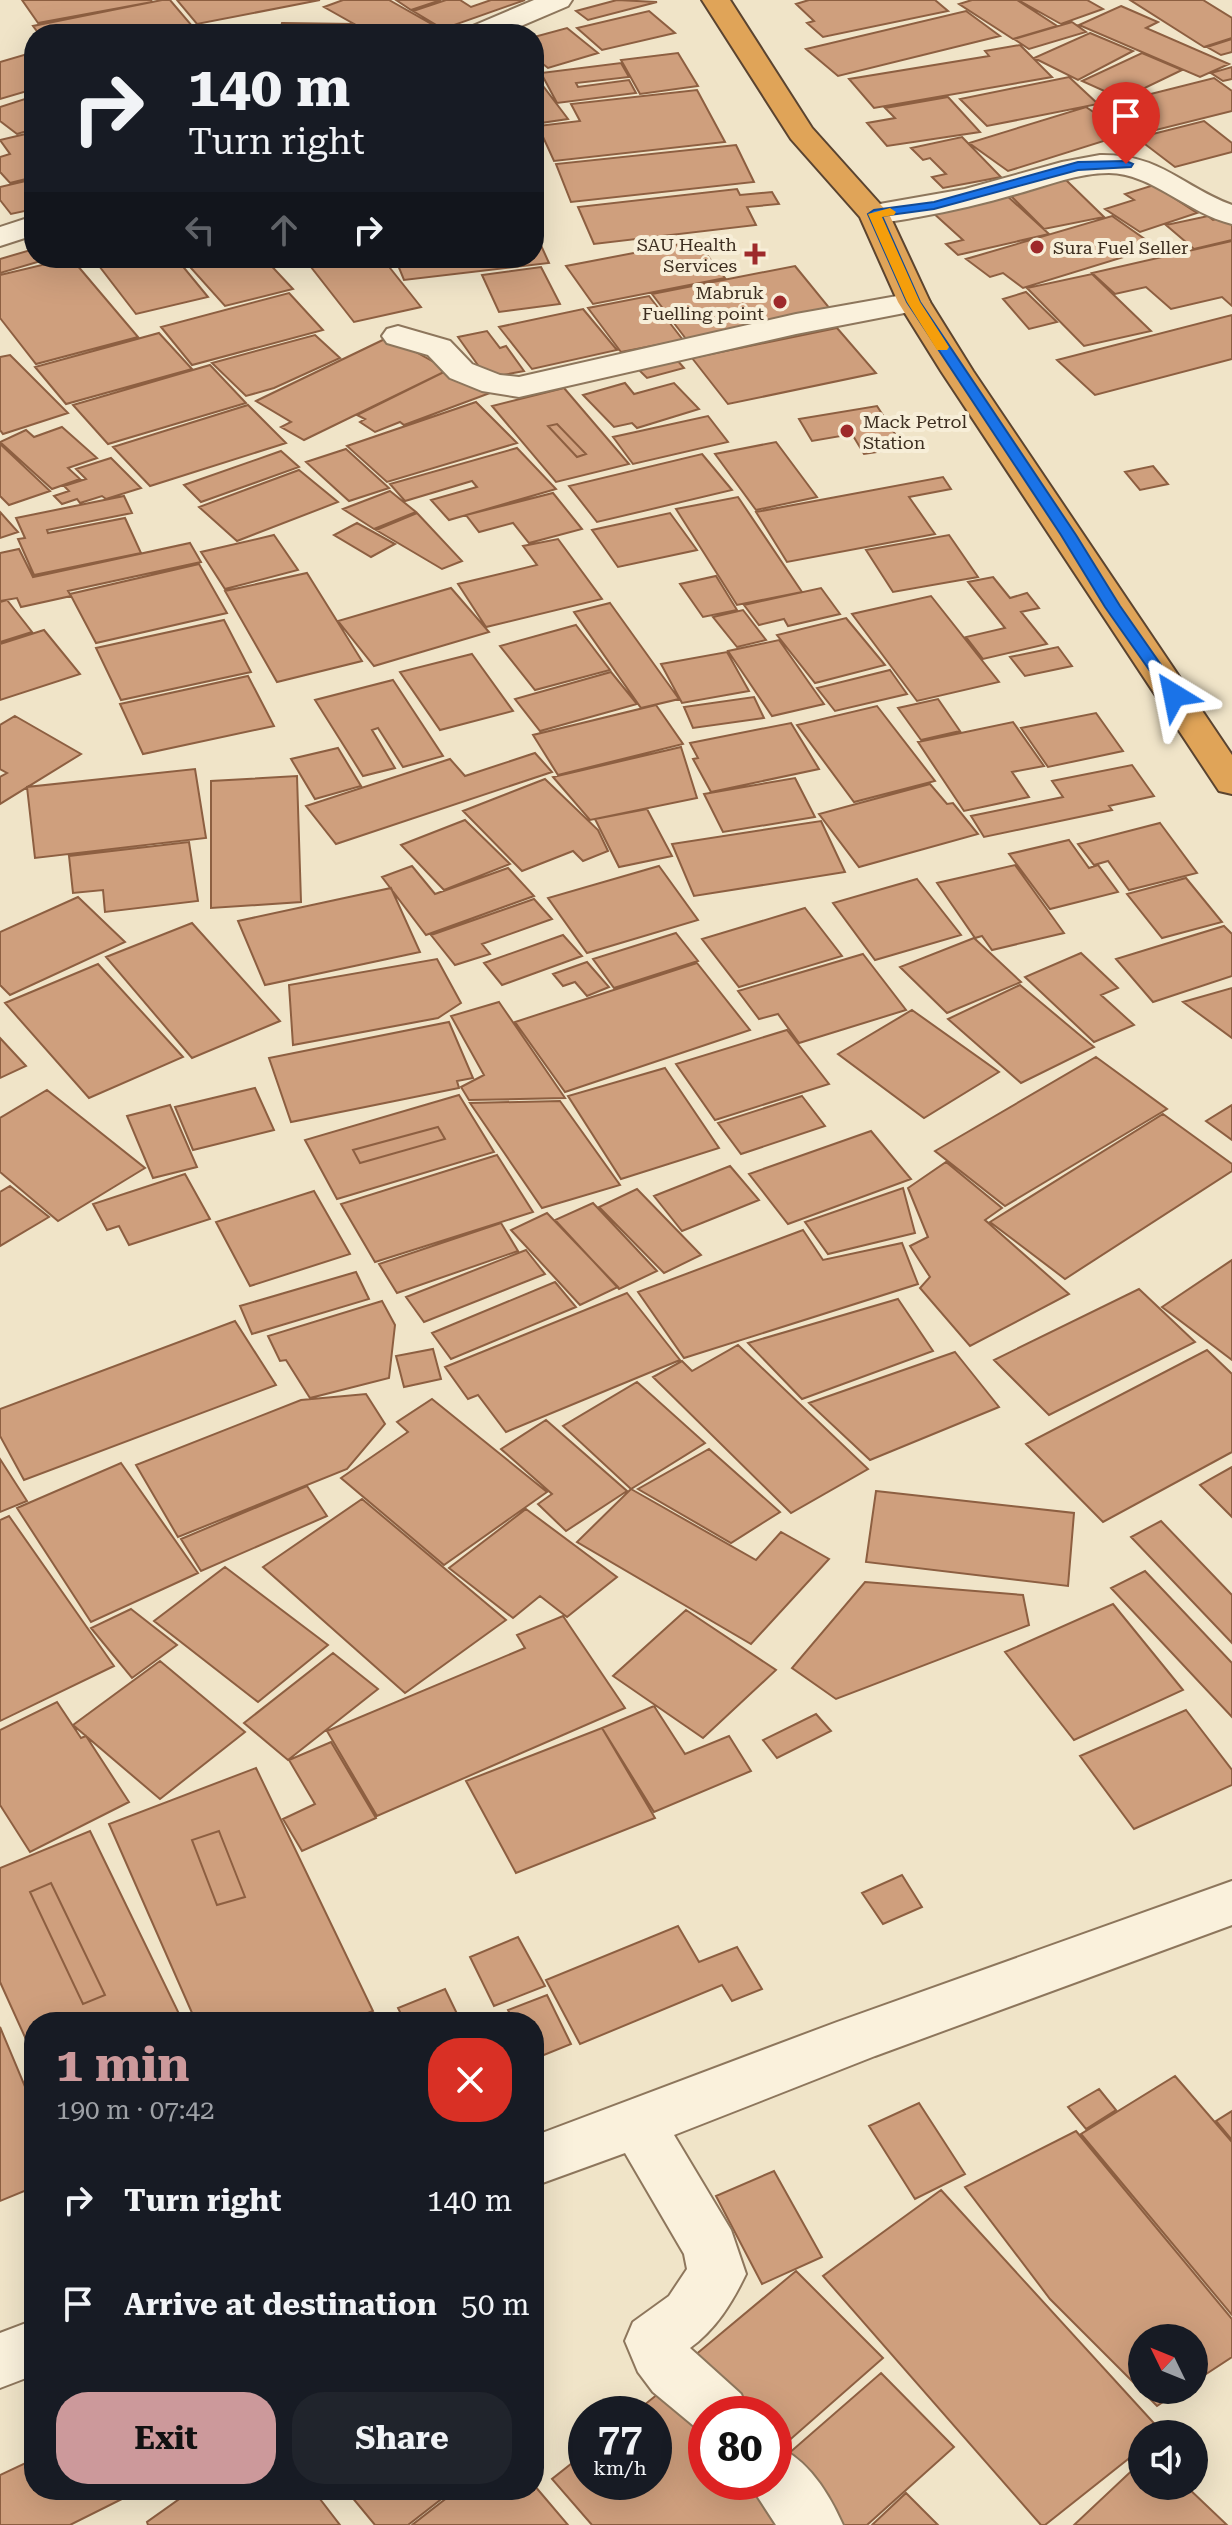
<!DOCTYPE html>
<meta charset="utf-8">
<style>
body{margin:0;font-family:"Roboto Serif",serif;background:#20242c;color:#f1f3f6;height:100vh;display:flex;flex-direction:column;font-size:30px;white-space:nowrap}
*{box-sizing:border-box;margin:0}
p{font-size:26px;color:#9ea1a6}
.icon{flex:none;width:44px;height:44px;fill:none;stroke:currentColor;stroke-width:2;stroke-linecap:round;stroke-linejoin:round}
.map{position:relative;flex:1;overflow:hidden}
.panel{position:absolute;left:24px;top:2012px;width:520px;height:488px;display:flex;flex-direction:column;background:#171b24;border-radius:32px;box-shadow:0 8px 32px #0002}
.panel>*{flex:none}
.top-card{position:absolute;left:24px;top:24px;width:520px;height:244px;border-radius:32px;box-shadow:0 8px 32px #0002;background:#171b24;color:#f1f3f6;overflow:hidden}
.needle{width:52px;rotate:313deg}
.fabs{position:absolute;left:1128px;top:2324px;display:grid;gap:16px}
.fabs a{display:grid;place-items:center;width:80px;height:80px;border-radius:50%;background:#171b24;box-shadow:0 8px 32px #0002;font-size:40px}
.speed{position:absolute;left:568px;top:2396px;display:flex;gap:16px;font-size:40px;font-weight:700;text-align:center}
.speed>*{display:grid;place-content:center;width:104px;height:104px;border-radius:50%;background:#171b24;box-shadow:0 8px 32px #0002;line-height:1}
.speed small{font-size:20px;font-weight:400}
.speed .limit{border:12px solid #d22;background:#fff;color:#111}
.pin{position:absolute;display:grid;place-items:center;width:68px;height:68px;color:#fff;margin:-82px -34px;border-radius:50% 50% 50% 0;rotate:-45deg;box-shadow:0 0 8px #0007}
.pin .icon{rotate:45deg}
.me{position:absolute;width:88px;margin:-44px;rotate:325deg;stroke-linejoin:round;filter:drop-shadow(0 0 6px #0008)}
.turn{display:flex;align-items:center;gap:28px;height:168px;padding:0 32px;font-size:36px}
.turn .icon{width:104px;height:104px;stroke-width:2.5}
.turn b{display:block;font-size:56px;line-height:68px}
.lanes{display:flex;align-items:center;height:76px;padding:0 32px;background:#0003;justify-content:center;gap:40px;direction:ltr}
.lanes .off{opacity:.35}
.round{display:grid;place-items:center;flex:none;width:84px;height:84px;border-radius:32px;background:#20242c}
.summary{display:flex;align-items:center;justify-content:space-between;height:136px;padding:0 32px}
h1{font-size:48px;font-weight:700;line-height:60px;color:#cc999b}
.cta{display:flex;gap:16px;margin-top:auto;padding:16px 32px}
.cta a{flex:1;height:92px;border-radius:32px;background:#cc999b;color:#111;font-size:32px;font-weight:700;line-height:92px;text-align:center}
.cta a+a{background:#20242c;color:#f1f3f6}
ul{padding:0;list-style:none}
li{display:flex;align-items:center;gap:24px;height:104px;padding:0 32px}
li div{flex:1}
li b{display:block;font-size:30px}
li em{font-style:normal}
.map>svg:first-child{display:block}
</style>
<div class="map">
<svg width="1232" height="2525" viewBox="0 0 1232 2525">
<rect width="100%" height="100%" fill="#f0e4c8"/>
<!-- building -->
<path fill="#cf9f7d" stroke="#8d5f41" stroke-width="2" fill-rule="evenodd" d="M22 0H151L152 2 38 23Z
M162 0H170L193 27 160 34H39L33 26Z
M177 0H320L197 24Z
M343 0H389L442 30 432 34H372L324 7Z
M396 0H441L411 10Z
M446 0H460L471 7 491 0H525L443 29 413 11Z
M617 0 657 2 588 20 576 11Z
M809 0H935L948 11 823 37 807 23 814 21 796 4Z
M972 0H1017L1057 26 1013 39 959 4Z
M1018 0H1087L1103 9 1061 24Z
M1130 0H1203L1232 18V38L1204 47Z
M1121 6 1158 22 1146 28 1229 64 1200 77 1079 25Z
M649 11 675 33 602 50 577 28Z
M966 11 1000 36 838 76 806 49Z
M1072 22 1086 32 1029 49 1014 39Z
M282 23 354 24 351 34H287L279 33Z
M257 25 260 34H212L210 29Z
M567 28 598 53 548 68 534 57V37Z
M1090 33 1133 51 1078 80 1034 58Z
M1232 39V52L1221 55 1207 47Z
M1020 45 1052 77 874 108 849 79 989 56 985 51Z
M34 52V89L0 99V62Z
M678 53 698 86 640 94 621 60Z
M1142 53 1182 70 1122 99 1082 81Z
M621 63 629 77 576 83 578 87 629 80 636 93 557 103 541 73Z
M1232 67V79L1223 81 1211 73Z
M534 74 568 119 534 124Z
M1069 77 1098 104 987 126 960 99Z
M1214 78 1232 91V111L1148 132 1111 104Z
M697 90 725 142 554 161 538 126 580 121 571 104Z
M34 96V129L17 134 0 121V107Z
M948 97 980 132 887 146 867 123 895 118 885 108Z
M1086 107 1126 134 1008 171 969 143Z
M1204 121 1232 143V152L1175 167 1137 138Z
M34 132V177L10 183 0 172V157L10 154 0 140Z
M962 137 1001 177 943 188 932 177 946 174 930 158 923 160 911 148Z
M736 145 754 182 571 202 556 164Z
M34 179V209L11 214 0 200V187Z
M1066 180 1104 217 1044 229 1007 192Z
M1154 185 1197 213 1140 232 1105 209 1134 200 1125 194Z
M737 189 740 195 772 192 779 204 747 207 756 225 594 244 578 207Z
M1005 194 1049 234 958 255 946 244 963 240 931 211Z
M1232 215V240L1194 249 1166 225 1208 216 1213 220Z
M1112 216 1156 247 1023 288 1003 273 990 277 966 259Z
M534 230 549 263 404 280 395 258H534Z
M696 241 725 278 593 304 566 266Z
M1232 241V306L1222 297 1171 309 1146 287 1115 294 1092 273Z
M34 249V258H51L0 273V259Z
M71 258 138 337 36 364 0 318V275Z
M93 258H176L208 297 136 314Z
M182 258H264L293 289 225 306Z
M304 258H382L421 307 354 322Z
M795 266 831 310 686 339 652 294Z
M541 267 560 304 499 312 482 275Z
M1092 274 1151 331 1084 346 1027 288Z
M1026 292 1057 322 1029 329 1003 299Z
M289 293 323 330 192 365 161 327Z
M649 296 683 340 621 352 588 308Z
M583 309 617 350 532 369 499 327Z
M1232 315V359L1095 395 1057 360Z
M837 328 876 373 728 404 692 358Z
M487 331 500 348 506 346 524 371 487 378 458 337Z
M159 333 192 369 66 404 35 367Z
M315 335 340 358 274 388 246 396 212 363Z
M389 337 448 370 304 440 281 427 291 422 256 401Z
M10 355 68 413 3 434 0 430V357Z
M677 360 684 368 647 378 639 370Z
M210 365 246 403 108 444 73 405Z
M452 368 490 393 404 425 400 422 375 432 360 422 365 419 357 415Z
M625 383 634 394 674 383 699 409 637 428 632 423 614 427 583 395Z
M564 388 629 464 556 482 492 406ZM557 424 586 454 577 457 548 426Z
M476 402 517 443 387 482 347 446Z
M248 405 286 443 150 486 113 447Z
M877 406 904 448 864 454 852 434 812 441 799 419Z
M708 416 728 442 633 464 613 437Z
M557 424 586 454 577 457 548 426Z
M62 427 97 458 68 468 80 479 52 489 0 442 26 430 34 437Z
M776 442 817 497 756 510 715 454Z
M0 444 50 491 9 505 0 496Z
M517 448 556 489 449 520 431 500 477 487 472 481 405 501 390 484Z
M346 449 389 488 349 501 306 462Z
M281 451 299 467 201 502 184 485Z
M702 454 732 490 597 522 569 486Z
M111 458 141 488 106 499 102 496 80 503 77 499 62 504 54 496 69 491 64 486 86 479 76 469Z
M1153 466 1168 484 1140 490 1125 472Z
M299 470 338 502 237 541 199 507Z
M943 477 951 489 909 497 935 534 787 562 756 512Z
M390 491 416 512 374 529 343 509Z
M553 493 582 529 529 543 513 523 479 532 466 515Z
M124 496 132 513 47 530 48 533 125 518 141 553 34 575 18 539 25 538 16 518Z
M738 497 802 592 737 605 676 509Z
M0 512 18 532 0 538Z
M417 513 462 561 442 569 376 530Z
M670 513 697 550 618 567 592 530Z
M357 523 395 544 371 557 334 535Z
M274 535 298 570 225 589 201 552Z
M949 535 978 577 893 592 866 550Z
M558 539 602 599 486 627 458 584 537 565 523 546Z
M190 543 201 562 68 591 71 596 21 607 17 598 0 601V553L19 549 33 577Z
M199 564 227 613 96 643 70 594Z
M307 573 362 661 277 682 225 591Z
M716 576 737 610 703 617 680 584Z
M993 577 1010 598 1027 593 1039 608 1021 612 1047 644 983 659 966 637 1005 628 968 582Z
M451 588 489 632 374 666 338 621Z
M821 588 840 614 788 626 784 619 759 625 744 605Z
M931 596 999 682 917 701 852 614Z
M7 600 32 632 0 642V602Z
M610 603 679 699 641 708 574 612Z
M743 610 766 640 737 647 713 617Z
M846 618 885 665 815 683 777 635Z
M224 620 251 672 121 700 96 648Z
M576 625 610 670 535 690 500 646Z
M44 630 80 674 0 700V644Z
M779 640 824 704 772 716 728 651Z
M1058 647 1072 666 1025 676 1010 657Z
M727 652 749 691 682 703 661 664Z
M472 654 513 711 440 730 400 672Z
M890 670 907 694 835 711 817 688Z
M611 672 637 704 540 731 515 699Z
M248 676 274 726 143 754 120 704Z
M393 680 443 756 403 767 378 728 372 730 395 768 363 776 315 700Z
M754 697 764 718 693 728 684 707Z
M938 699 960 731 921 740 898 708Z
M656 705 683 744 558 775 533 735Z
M877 706 935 781 854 802 797 725Z
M1096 713 1123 751 1048 767 1021 728Z
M15 716 81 754 0 804V777L7 773 0 769V725Z
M1013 722 1044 766 1012 772 1029 797 964 811 918 742Z
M791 723 819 769 711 792 693 759 698 758 690 743Z
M681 747 697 798 590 820 553 777Z
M338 748 361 786 315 799 291 759Z
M535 753 552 772 336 844 306 806 450 759 465 776Z
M1132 765 1154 796 1109 806 1112 810 984 837 971 816 1063 797 1052 781Z
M195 769 206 838 35 858 27 787Z
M297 776 301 902 211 908V781Z
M795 778 815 817 723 832 704 794Z
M545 779 598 830 608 851 583 861 573 851 522 871 463 811Z
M930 784 947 804 953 803 978 834 859 867 819 814Z
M647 809 672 856 619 867 595 819Z
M465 820 510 864 444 890 401 845Z
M821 821 845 872 694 896 672 844Z
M1160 823 1197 873 1129 890 1108 861 1094 865 1078 844Z
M1069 840 1089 868 1098 865 1118 892 1050 909 1009 854Z
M189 842 198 901 105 912 103 890 73 893 69 856Z
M1015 865 1064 933 992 950 982 936 975 938 937 883Z
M412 866 435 894 508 868 534 896 426 935 382 877Z
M659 866 698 920 587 953 548 898Z
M1186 878 1222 922 1162 938 1127 894Z
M917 879 961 935 875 960 833 903Z
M391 888 420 952 265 985 238 921Z
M78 897 125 942 10 995 0 985V932Z
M534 899 552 919 482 944 490 954 455 965 431 935Z
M805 908 842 956 739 987 702 939Z
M192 923 280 1021 192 1058 106 957Z
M1224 926 1232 934V976L1153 1002 1116 959Z
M676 933 698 961 614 988 593 959Z
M563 935 582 956 502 985 484 963Z
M974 938 1021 982 947 1013 900 967Z
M1081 953 1118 988 1101 995 1134 1025 1094 1042 1025 977Z
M863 954 906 1010 799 1043 778 1014 759 1019 738 991Z
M437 959 461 1003 438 1018 293 1045 289 985Z
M587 962 609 987 587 996 575 982 563 986 553 974Z
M697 963 750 1030 565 1092 515 1022Z
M98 964 183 1057 89 1098 5 1003Z
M1020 985 1094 1047 1021 1083 948 1019Z
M1232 988V1038L1183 1002Z
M499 1002 565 1098 469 1100 461 1087 484 1075 451 1016Z
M912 1010 999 1072 924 1118 838 1054Z
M449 1022 473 1078 457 1081 459 1088 291 1122 269 1058Z
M787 1030 829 1084 715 1120 676 1064Z
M0 1038 26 1066 0 1078Z
M1096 1057 1167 1109 1005 1206 935 1151Z
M665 1068 719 1148 621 1179 568 1096Z
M255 1088 274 1130 193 1150 175 1107Z
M47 1090 145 1168 58 1221 0 1172V1118Z
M459 1095 494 1152 337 1199 305 1140ZM438 1127 445 1139 360 1163 353 1150Z
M802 1096 825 1126 741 1154 718 1123Z
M560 1101 620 1185 542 1208 470 1103Z
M170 1105 197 1167 153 1178 127 1116Z
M1232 1105V1140L1206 1121Z
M1163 1114 1232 1164V1171L1065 1279 990 1222Z
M438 1127 445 1139 360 1163 353 1150Z
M871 1131 911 1179 788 1224 749 1174Z
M497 1155 533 1212 375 1262 341 1204Z
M946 1162 1002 1208 985 1220 1069 1294 970 1346 920 1288 930 1277 910 1246 928 1237 908 1188Z
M730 1166 759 1200 682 1231 654 1196Z
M185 1174 210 1219 129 1245 119 1226 107 1230 93 1204Z
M10 1186 49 1217 0 1246V1192Z
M903 1188 915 1233 828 1254 805 1222Z
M637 1189 701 1255 664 1273 599 1207Z
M314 1191 350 1254 250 1286 216 1222Z
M593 1203 657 1271 619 1289 555 1220Z
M547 1213 618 1287 580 1305 511 1230Z
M501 1223 518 1251 397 1293 379 1264Z
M803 1230 823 1260 902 1243 918 1284 684 1358 638 1292Z
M526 1250 545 1274 424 1322 406 1297Z
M1232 1260V1360L1162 1307Z
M356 1272 369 1299 252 1334 240 1306Z
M555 1282 576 1307 451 1359 432 1333Z
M1139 1289 1195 1342 1049 1415 994 1360Z
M627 1293 680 1360 506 1432 478 1395 468 1399 445 1367Z
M898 1299 933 1351 802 1399 748 1343Z
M382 1301 395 1325 389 1378 310 1398 286 1360 280 1361 268 1336Z
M235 1321 276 1385 24 1480 0 1436V1409Z
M738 1345 868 1469 791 1513 653 1377 682 1361 692 1371Z
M433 1349 441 1379 404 1387 396 1356Z
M1207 1350 1232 1374V1452L1103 1522 1026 1444Z
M955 1352 999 1407 870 1460 809 1403Z
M637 1382 705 1443 631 1489 563 1426Z
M366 1394 385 1424 347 1469 178 1537 136 1465 301 1400Z
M432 1399 547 1492 444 1565 341 1478 408 1432 397 1422Z
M546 1420 627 1491 566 1531 538 1504 552 1494 501 1449Z
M709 1449 780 1512 731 1543 638 1489Z
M0 1459 27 1501 0 1512Z
M121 1463 198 1573 91 1622 17 1508Z
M1232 1467V1517L1200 1485Z
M307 1486 327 1516 201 1571 181 1539Z
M631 1489 756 1560 781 1532 829 1559 751 1644 577 1542Z
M876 1491 1074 1513 1068 1586 866 1562Z
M362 1499 506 1620 405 1693 263 1567Z
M526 1509 617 1577 567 1617 540 1596 513 1618 449 1568Z
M9 1516 114 1666 0 1721V1520Z
M1161 1521 1232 1595V1643L1131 1537Z
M225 1567 328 1645 258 1702 154 1621Z
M1145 1571 1232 1663V1717L1111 1588Z
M865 1582 1023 1595 1029 1625 836 1699 792 1668Z
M1113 1604 1183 1690 1074 1740 1005 1652Z
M131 1609 177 1645 132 1678 91 1628Z
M686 1610 776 1670 703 1738 613 1676Z
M563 1616 625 1708 377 1816 327 1731 525 1648 517 1635Z
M333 1653 378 1689 288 1760 244 1723Z
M160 1661 245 1732 160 1799 73 1725Z
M57 1702 81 1738 86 1736 129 1802 30 1852 0 1805V1730Z
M654 1706 685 1754 729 1736 751 1771 654 1812 602 1728Z
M1186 1710 1232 1770V1785L1134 1829 1080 1756Z
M816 1714 831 1731 777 1758 763 1740Z
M602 1728 655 1818 516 1873 466 1781Z
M331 1742 376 1818 302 1851 283 1819 315 1804 289 1760Z
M256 1768 373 2011 344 2022H196L109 1824ZM219 1831 245 1897 217 1905 192 1840Z
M90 1831 183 2022H34V2057L0 1982V1868ZM51 1883 105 1995 83 2004 30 1892Z
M219 1831 245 1897 217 1905 192 1840Z
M902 1875 922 1907 883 1924 862 1893Z
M51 1883 105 1995 83 2004 30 1892Z
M678 1926 699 1962 737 1947 762 1989 732 2001 722 1985 580 2044 546 1980Z
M518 1937 545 1986 494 2006 470 1957Z
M445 1989 461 2022H405L398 2008Z
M547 1995 571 2044 534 2059V2022H514L508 2010Z
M0 2027 34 2108V2187L0 2201Z
M1175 2076 1232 2142V2315L1081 2134Z
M1099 2089 1116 2110 1086 2129 1068 2107Z
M919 2103 965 2174 915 2199 869 2126Z
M1232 2111V2140L1216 2121Z
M1076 2131 1232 2319V2357L1194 2382V2338H1142V2390H1181L1157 2406 1050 2299 965 2187Z
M774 2171 822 2257 762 2284 716 2196Z
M941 2190 1162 2432 1142 2434V2448L1045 2525H1041L823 2276Z
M796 2271 883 2358 776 2452 774 2414H739L688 2361Z
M881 2373 954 2447 867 2525H842L780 2461Z
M669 2385 706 2425V2482H759L799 2525H592L552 2479 586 2452V2482H654V2414H633Z
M34 2459V2490H121L124 2498 70 2525H0V2475Z
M1142 2461V2486H1186L1227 2525H1074Z
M534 2485 568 2525H412L457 2490H534Z
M192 2490H313L340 2525H148L147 2522Z
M346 2490H453L408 2525H375Z
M906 2493 938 2525H872Z"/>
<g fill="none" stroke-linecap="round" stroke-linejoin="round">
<defs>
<path id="minor" d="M534 0H572L568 6 502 34H464L468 28Z
M1100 155C1161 154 1181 186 1232 205V224C1187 213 1151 173 1109 173 1078 173 1049 185 1020 193 986 203 952 211 918 217 900 220 881 225 863 220L859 214 863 208 874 205 965 189 1062 162Z
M34 216V235L0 246V227Z
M914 293 925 295 930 302 925 309 796 334 519 397 482 391 450 378 428 355 387 343 382 336 387 329 398 326 450 341 472 364 500 375 519 377 796 314Z
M1232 1881V1925L875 2056 674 2135 731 2230 746 2274C732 2303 716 2329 690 2348L741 2394 749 2414H706V2436L653 2392 638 2372 625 2341 633 2322 669 2296 687 2269 684 2254 625 2153 534 2186V2136L837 2022Z
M34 2320V2375L0 2388V2333Z
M774 2445C807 2458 829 2493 843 2525H776L748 2482H774Z"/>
<path id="highway" d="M702 0H730L812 128 889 214 930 302 973 371 1232 755V794L1219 791 941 371 898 302 860 217 791 139Z"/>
</defs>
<!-- minor casing -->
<use href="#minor" stroke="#8d765c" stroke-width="4"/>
<!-- highway casing -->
<use href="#highway" stroke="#5b4430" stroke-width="4"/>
<!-- minor -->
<use href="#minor" fill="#faf1dc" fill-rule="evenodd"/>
<!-- highway -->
<use href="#highway" fill="#e0a458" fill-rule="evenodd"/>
</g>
<!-- route -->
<path fill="#1a73e8" stroke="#114b97" stroke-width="2" d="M1126 161 1133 164 1131 167 1078 170 934 209 882 216 920 302 1076 535 1120 606 1182 695 1174 700 1169 698 1105 607 1061 535 907 302 868 214 874 210 934 202 1078 162Z"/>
<!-- slow -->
<path fill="#f59e0b" d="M890 208 896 212 894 215 882 217 920 302 949 347 947 350H937L907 302 868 214Z"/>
<!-- markers -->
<g fill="#9e2a2b" stroke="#f7eed8" stroke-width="3">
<circle cx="1037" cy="247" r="8"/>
<path d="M751 242h8v8h8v8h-8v8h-8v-8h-8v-8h8z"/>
<circle cx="780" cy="302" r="8"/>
<circle cx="847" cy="431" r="8"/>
</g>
<g text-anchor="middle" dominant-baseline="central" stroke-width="8" stroke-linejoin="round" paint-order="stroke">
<!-- far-poi labels -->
<g font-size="18" fill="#3d2e20" stroke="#f7eed8" text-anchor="end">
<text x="737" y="244">SAU Health<tspan x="737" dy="21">Services</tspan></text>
<text x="1053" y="247" text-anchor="start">Sura Fuel Seller</text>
<text x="764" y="292">Mabruk<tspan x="764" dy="21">Fuelling point</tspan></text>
<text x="863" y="421" text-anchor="start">Mack Petrol<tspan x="863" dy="21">Station</tspan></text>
</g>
</g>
</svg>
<div class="fabs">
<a><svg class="needle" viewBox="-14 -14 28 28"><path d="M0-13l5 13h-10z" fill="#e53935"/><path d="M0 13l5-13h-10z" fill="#9ea1a6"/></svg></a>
<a><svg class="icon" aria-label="sound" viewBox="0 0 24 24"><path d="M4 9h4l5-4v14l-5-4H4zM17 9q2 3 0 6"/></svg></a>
</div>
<div class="speed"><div>77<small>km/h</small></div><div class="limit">80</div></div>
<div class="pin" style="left:1126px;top:164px;background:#d93025"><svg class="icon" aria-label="arrive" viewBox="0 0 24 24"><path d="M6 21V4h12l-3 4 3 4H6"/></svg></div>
<svg class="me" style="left:1174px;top:695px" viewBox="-20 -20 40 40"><path d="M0-17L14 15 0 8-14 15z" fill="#1a73e8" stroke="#fff" stroke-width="4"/></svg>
<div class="top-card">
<div class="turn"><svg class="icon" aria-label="right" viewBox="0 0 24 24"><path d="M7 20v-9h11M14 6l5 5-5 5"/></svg><div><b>140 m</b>Turn right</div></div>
<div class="lanes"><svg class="icon off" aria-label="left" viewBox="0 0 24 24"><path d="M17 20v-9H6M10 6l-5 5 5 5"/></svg><svg class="icon off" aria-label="ahead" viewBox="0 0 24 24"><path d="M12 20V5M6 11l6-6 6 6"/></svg><svg class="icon" aria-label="right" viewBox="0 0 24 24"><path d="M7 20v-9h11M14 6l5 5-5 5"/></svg></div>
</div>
<section class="panel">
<div class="summary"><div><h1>1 min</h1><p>190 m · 07:42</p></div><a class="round" style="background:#d93025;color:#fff"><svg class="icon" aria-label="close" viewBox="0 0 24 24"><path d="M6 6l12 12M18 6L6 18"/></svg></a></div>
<ul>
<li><svg class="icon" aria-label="right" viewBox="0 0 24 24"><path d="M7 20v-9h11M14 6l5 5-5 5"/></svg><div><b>Turn right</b></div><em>140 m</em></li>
<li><svg class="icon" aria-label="arrive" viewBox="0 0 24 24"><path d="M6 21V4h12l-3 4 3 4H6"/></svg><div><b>Arrive at destination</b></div><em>50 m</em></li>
</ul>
<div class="cta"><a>Exit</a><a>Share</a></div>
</section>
</div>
